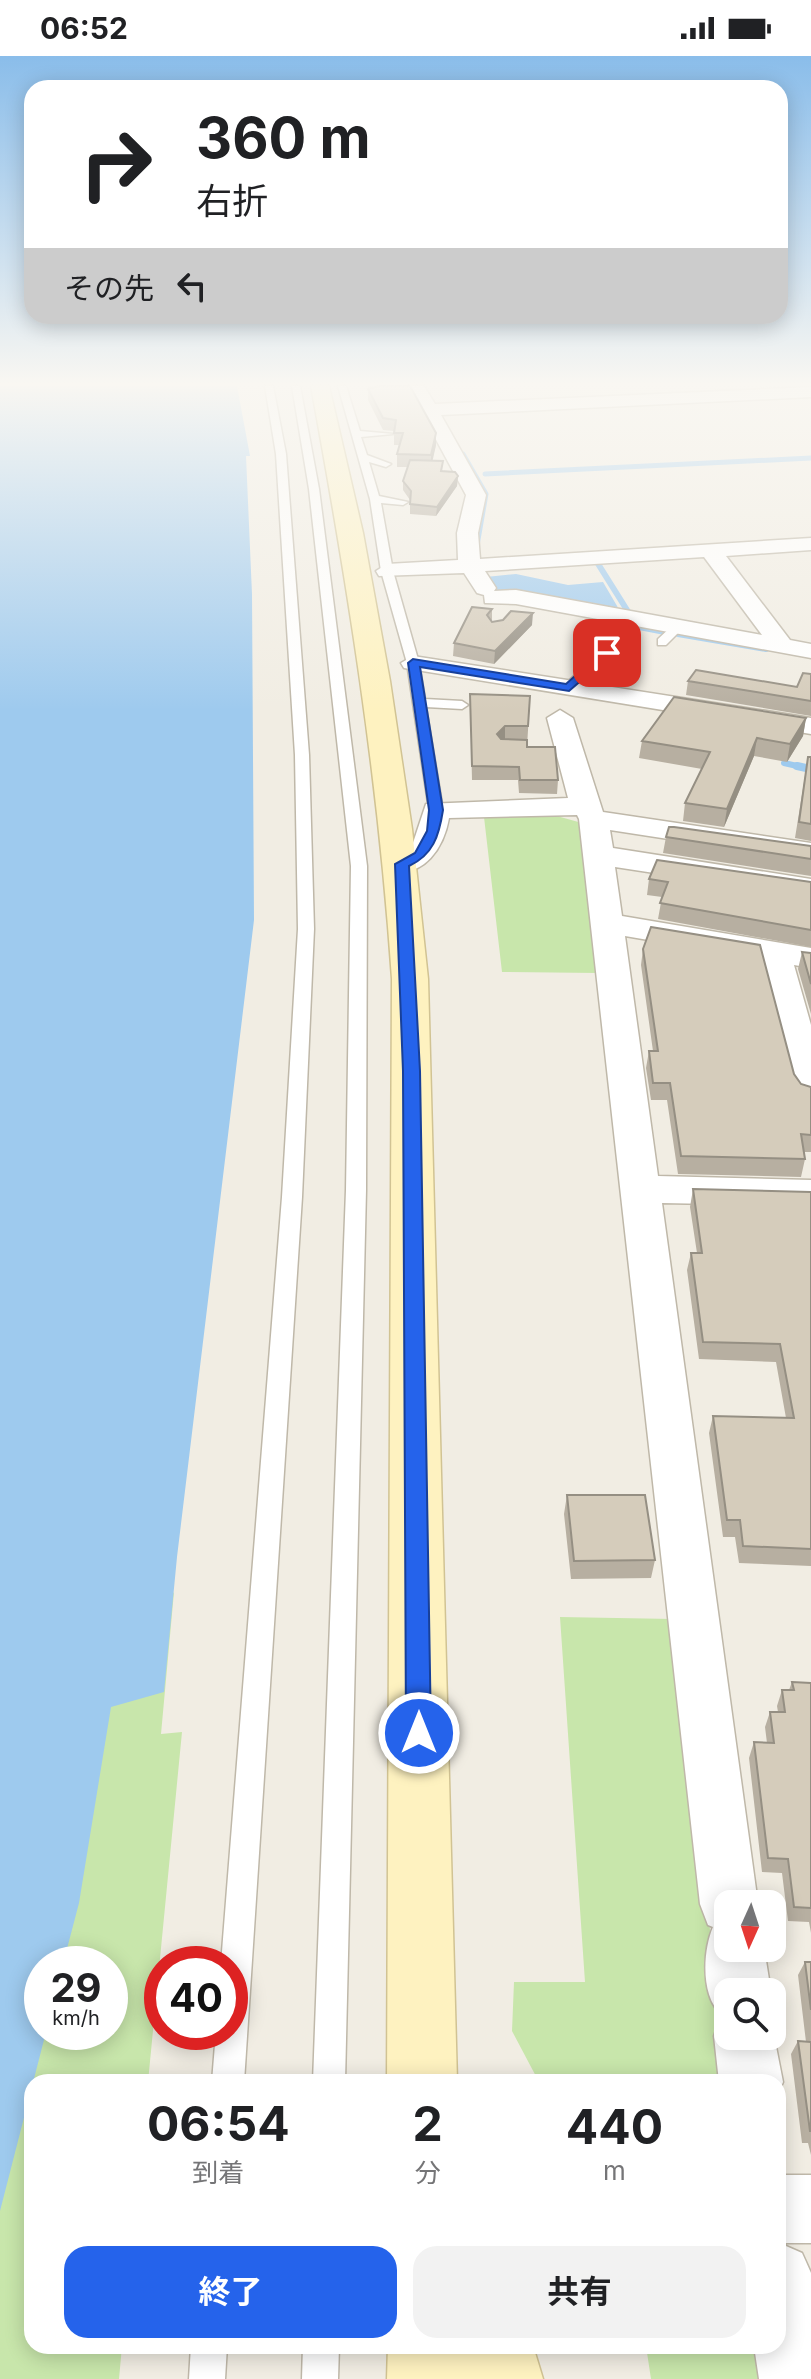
<!DOCTYPE html>
<html lang="ja">
<meta charset="utf-8">
<style>
body{margin:0;font-family:Inter,"Noto Sans JP",sans-serif;background:#f2f2f2;color:#202124;height:100vh;display:flex;flex-direction:column;font-size:30px;white-space:nowrap}
*{box-sizing:border-box;margin:0}
p{font-size:26px;color:#757577}
.icon{flex:none;width:44px;height:44px;fill:none;stroke:currentColor;stroke-width:2;stroke-linecap:round;stroke-linejoin:round}
.map{position:relative;flex:1;overflow:hidden}
.side{position:absolute;left:24px;top:2018px;width:762px;height:280px;display:flex;flex-direction:column;background:#fff;border-radius:24px;box-shadow:0 4px 20px #0003}
.side>*{flex:none}
.banner{position:absolute;left:24px;top:24px;width:764px;height:244px;border-radius:24px;box-shadow:0 4px 20px #0003;background:#fff;color:#202124;overflow:hidden}
.needle{width:52px;rotate:183deg}
.tools{position:absolute;left:714px;top:1834px;display:grid;gap:16px}
.tools a{display:grid;place-items:center;width:72px;height:72px;border-radius:16px;background:#fff;box-shadow:0 4px 20px #0003;font-size:40px}
.speed{position:absolute;left:24px;top:1890px;display:flex;gap:16px;font-size:40px;font-weight:700;text-align:center}
.speed>*{display:grid;place-content:center;width:104px;height:104px;border-radius:50%;background:#fff;box-shadow:0 4px 20px #0003;line-height:1}
.speed small{font-size:20px;font-weight:400}
.speed .limit{border:12px solid #d22;background:#fff;color:#111}
.pin{position:absolute;display:grid;place-items:center;width:68px;height:68px;color:#fff;margin:-34px;border-radius:16px;box-shadow:0 4px 12px #0006}
.me{position:absolute;width:88px;margin:-44px;rotate:0deg;stroke-linejoin:round;filter:drop-shadow(0 0 6px #0008)}
.turn{display:flex;align-items:center;gap:28px;height:168px;padding:0 40px;font-size:36px}
.turn .icon{width:104px;height:104px;stroke-width:2.5}
.turn b{display:block;font-size:56px;line-height:68px}
.then{display:flex;align-items:center;height:76px;padding:0 40px;background:#0003;gap:16px;font-size:30px}
.eta{display:flex;justify-content:space-evenly;align-items:center;height:136px;text-align:center}
.eta b{font-size:48px;font-weight:700;line-height:56px}
.action{display:flex;gap:16px;margin-top:auto;padding:16px 40px}
.action a{flex:1;height:92px;border-radius:24px;background:#2563eb;color:#fff;font-size:32px;font-weight:700;line-height:92px;text-align:center}
.action a+a{background:#f2f2f2;color:#202124}
.status{display:flex;justify-content:space-between;align-items:center;height:56px;padding:0 40px;background:#fff;direction:ltr}
.status svg{height:22px;fill:currentColor}
.map>svg:first-child{display:block}
</style>
<div class="status"><b>06:52</b><svg viewBox="0 0 49 12"><path d="M0 12V9h3v3zM5 12V6h3v6zM10 12V3h3v9zM15 12V0h3v12zM26 1h20v11H26zM47 4h2v5h-2z"/></svg></div>
<div class="map">
<svg width="811" height="2323" viewBox="0 0 811 2323">
<rect width="100%" height="100%" fill="#f1ede3"/>
<!-- green -->
<path fill="#c8e6ab" fill-rule="evenodd" d="M546 757 582 767 598 917 502 916 484 761Z
M174 1536 161 1678 182 1676 148 2026H32V2290H122L119 2323H0V1789ZM42 1908H110V1976H42Z
M560 1561 673 1563 728 2026H539L512 1975 514 1926H585Z
M646 2290H760L764 2323H651Z"/>
<!-- water -->
<path fill="#9ecaee" d="M0 330H237L250 400H246L252 538 254 864 177 1501 164 1636 111 1651 79 1847 63 1908H42V1976H46L0 2155Z
M516 518 568 529 603 526 620 555 500 539 486 521Z"/>
<g fill="none" stroke-linecap="round" stroke-linejoin="round">
<!-- stream-far2 -->
<path stroke="#9ecaee" stroke-width="5" d="M463 398 486 438 476 495
M485 418 811 402"/>
<!-- stream-far1 -->
<path stroke="#9ecaee" stroke-width="6" d="M595 503 632 562
M603 564 665 576
M678 578 766 593
M784 707 806 712"/>
<!-- stream -->
<path stroke="#9ecaee" stroke-width="8" d="M797 710 811 713"/>
<defs>
<path id="lane" d="M265 330H273L286 398 309 699 314 873 302 1141 244 2026H212L216 1976H230V1908H221L282 1141 298 873 295 699 276 398Z
M292 330H300L319 433 367 810 366 1134 345 2026H313L346 1134 351 810 309 433Z
M338 330H346L360 375 393 378 361 381 367 399 391 408 386 411 369 406 379 440 408 446 403 449 381 447 393 515 419 607 425 643 462 645 468 649 462 653 426 651 443 754 436 758 429 754 407 607 381 515 370 443Z
M672 570 682 573 666 589H658V583Z
M603 594 613 597 573 634H565V628Z
M191 2290H227L225 2323H189Z
M303 2290H339L338 2323H302Z"/>
<path id="street" d="M407 330H424L435 348 811 331V341L441 359 486 439 478 477 480 503 811 482V494L726 500 790 584 811 588V602L516 548 485 547 484 539 477 537 464 517 379 520 376 515 387 508 458 504 457 477 466 439ZM704 501 762 579 516 534 494 535 496 532 485 515Z
M413 600 811 662V678L404 612 401 607Z
M560 654 573 662 603 756 811 787V805L610 774 613 792 811 823V841L615 811 622 860 811 892V912L794 909 811 969V1046L798 1042 793 1034 759 903 625 880 658 1120 811 1124V1150L662 1147 758 1848H728V1892H764L771 1936H728V1980H772V1970L783 2026 778 2038V2026H719L714 1980 722 1959C700 1941 703 1894 713 1871L708 1869 700 1848 579 763 577 759 449 762C444 791 424 823 391 814L387 808 413 787 426 748 568 742 547 662Z
M778 2119H811V2187H779L802 2197 811 2217V2323H759L754 2290H778Z"/>
<path id="secondary" d="M311 330H329L363 477 390 625 412 773 428 923 457 2026H387L392 923C378 719 348 531 311 330Z
M388 2290H533L543 2323H387Z"/>
</defs>
<!-- lane casing -->
<use href="#lane" stroke="#bfb8a9" stroke-width="3"/>
<!-- street casing -->
<use href="#street" stroke="#bfb8a9" stroke-width="3"/>
<!-- secondary casing -->
<use href="#secondary" stroke="#d1c393" stroke-width="3"/>
<!-- lane -->
<use href="#lane" fill="#fff" fill-rule="evenodd"/>
<!-- street -->
<use href="#street" fill="#fff" fill-rule="evenodd"/>
<!-- secondary -->
<use href="#secondary" fill="#fef2c0" fill-rule="evenodd"/>
</g>
<!-- wall -->
<path fill="#b7afa1" d="M368 330H410L436 377V389L432 404 443 415 458 420 457 430 436 460 410 458V444L403 434V425L408 411H397V398L400 389H394V375L383 374 368 344Z
M492 553V566L532 569 494 608 453 600 454 587Z
M811 618V660L686 639 688 625 797 631Z
M470 638 530 640 527 691 558 724 557 738 519 737 518 724H472Z
M806 662 803 680 787 706 754 700 724 771 683 765 685 747 702 713 639 702 642 685Z
M808 701H811V785L795 782Z
M666 781 811 790V820L663 797Z
M649 823 811 826V891L658 863 662 841 647 839Z
M643 893 794 1018 801 1028 811 1031V1096H804L805 1103 801 1121 678 1118 667 1044H651L646 1012 649 995H653L641 909Z
M802 896 811 897V958L798 913Z
M693 1133 811 1136V1510L739 1507 735 1481H723L709 1377 713 1360 786 1362 776 1306 699 1303 687 1214 691 1197H697L690 1151Z
M567 1439 655 1504 651 1522 571 1523 564 1458Z
M792 1626 811 1627V1877L809 1866 788 1865 782 1817 762 1816 749 1702 754 1686 767 1687 765 1671 770 1656H778L777 1650 782 1634H789Z
M805 1906H811V2099L808 2087H802L791 1998 798 1985 806 1986 798 1919Z"/>
<!-- shaded-wall -->
<path fill="#958f83" d="M436 377V389L431 412V399Z
M458 420 457 430 436 460 437 451Z
M533 557 532 569 494 608 495 595Z
M806 662 803 680 787 706 790 688Z
M505 670V683L496 692 497 678Z
M757 682 754 700 724 771 727 753Z"/>
<!-- building -->
<path fill="#d5ccbb" stroke="#958f83" stroke-width="2" d="M377 330H410L436 377 431 399 397 398 403 377H394L396 364 383 362 368 333 376 331Z
M410 404 443 405 441 415 455 416 458 420 437 451 410 448 411 435 403 425Z
M472 551 492 553 487 559 492 566 503 564 511 555 533 557 495 595 454 587Z
M696 614 797 631 803 617 811 618V645L688 625Z
M470 638 530 640 528 670H505L497 678 501 683 527 684V691H555L558 724H520L519 711 472 710Z
M674 641 806 662 790 688 757 682 727 753 685 747 710 696 642 685Z
M808 701H811V768L799 766Z
M669 771H674L811 790V803L666 781Z
M657 804 811 826V874L660 847 668 826 649 823Z
M651 871 760 889 794 1018 801 1028 811 1031V1079L801 1078 805 1103 681 1100 670 1027H653L649 995H658L643 893Z
M802 896 811 897V928Z
M693 1133 811 1136V1493L743 1490 740 1464H727L713 1360 794 1362 780 1288 703 1286 691 1197H702Z
M567 1439H645L655 1504 574 1505Z
M792 1626 811 1627V1852L794 1851 788 1803 768 1802 754 1686 774 1687 770 1656H785L782 1634H794Z
M805 1906H811V1954Z
M798 1985 811 1986V2075H810Z"/>
<!-- sky -->
<linearGradient id="sky" x2="0" y2="1"><stop stop-color="#8abdea"/><stop offset="0.5" stop-color="#f9f7f2"/><stop offset="1" stop-color="#f9f7f2" stop-opacity="0"/></linearGradient>
<rect width="811" height="655" fill="url(#sky)"/>
<!-- route -->
<path fill="#2563eb" stroke="#184099" stroke-width="2" d="M603 595 613 597 569 635 420 611 443 754C439 780 433 799 409 810L420 1015 431 1677 427 1685 419 1688 410 1685 406 1677 403 1015 395 808 415 797 427 775 429 754 408 607 413 603 566 628Z"/>
</svg>
<div class="tools">
<a><svg class="needle" viewBox="-14 -14 28 28"><path d="M0-13l5 13h-10z" fill="#e53935"/><path d="M0 13l5-13h-10z" fill="#757577"/></svg></a>
<a><svg class="icon" aria-label="search" viewBox="0 0 24 24"><circle cx="10" cy="10" r="6"/><path d="M15 15l6 6"/></svg></a>
</div>
<div class="speed"><div>29<small>km/h</small></div><div class="limit">40</div></div>
<div class="pin" style="left:607px;top:597px;background:#d93025"><svg class="icon" aria-label="arrive" viewBox="0 0 24 24"><path d="M6 21V4h12l-3 4 3 4H6"/></svg></div>
<svg class="me" style="left:419px;top:1677px" viewBox="-20 -20 40 40"><circle r="17" fill="#2563eb" stroke="#fff" stroke-width="3"/><path d="M0-11L8 9 0 5-8 9z" fill="#fff"/></svg>
<div class="banner">
<div class="turn"><svg class="icon" aria-label="right" viewBox="0 0 24 24"><path d="M7 20v-9h11M14 6l5 5-5 5"/></svg><div><b>360 m</b>右折</div></div>
<div class="then">その先<svg class="icon" aria-label="left" viewBox="0 0 24 24"><path d="M17 20v-9H6M10 6l-5 5 5 5"/></svg></div>
</div>
<section class="side">
<div class="eta">
<div><b>06:54</b><p>到着</p></div>
<div><b>2</b><p>分</p></div>
<div><b>440</b><p>m</p></div>
</div>
<div class="action"><a>終了</a><a>共有</a></div>
</section>
</div>
